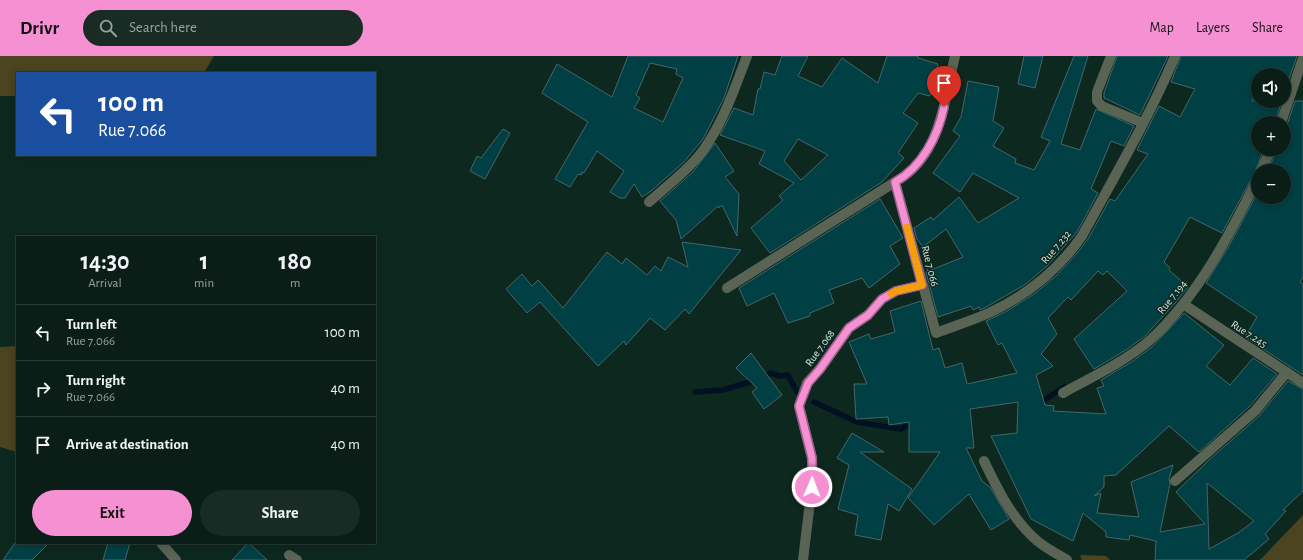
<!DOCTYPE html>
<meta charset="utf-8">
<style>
body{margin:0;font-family:"Alegreya Sans",sans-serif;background:#182b24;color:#f1f3f6;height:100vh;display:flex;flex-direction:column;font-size:15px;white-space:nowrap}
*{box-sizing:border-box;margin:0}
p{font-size:13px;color:#99a2a1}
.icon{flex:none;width:22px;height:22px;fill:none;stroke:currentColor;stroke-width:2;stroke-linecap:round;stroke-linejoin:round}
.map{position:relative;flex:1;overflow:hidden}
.details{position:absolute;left:16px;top:180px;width:360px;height:308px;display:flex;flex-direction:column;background:#0a1e17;border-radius:0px;box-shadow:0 2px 10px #0003,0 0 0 1px #2a3c36}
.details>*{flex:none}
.banner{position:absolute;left:16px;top:16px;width:360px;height:84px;border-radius:0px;box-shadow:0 2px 10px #0003,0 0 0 1px #2a3c36;background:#1a4fa0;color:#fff;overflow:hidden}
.buttons{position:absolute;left:1251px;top:12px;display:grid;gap:8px}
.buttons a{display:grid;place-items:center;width:40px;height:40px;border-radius:50%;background:#0a1e17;box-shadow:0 2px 10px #0003,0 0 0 1px #2a3c36;font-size:20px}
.pin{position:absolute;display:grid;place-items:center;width:34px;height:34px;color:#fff;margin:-41px -17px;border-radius:50% 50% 50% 0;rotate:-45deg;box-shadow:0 0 4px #0007}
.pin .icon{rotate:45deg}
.me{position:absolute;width:44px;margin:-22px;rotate:1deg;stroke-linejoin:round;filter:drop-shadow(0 0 3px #0008)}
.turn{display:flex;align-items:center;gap:14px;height:84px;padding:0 16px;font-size:18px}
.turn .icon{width:52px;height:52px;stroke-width:2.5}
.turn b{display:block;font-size:28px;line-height:34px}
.eta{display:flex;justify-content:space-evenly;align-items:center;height:68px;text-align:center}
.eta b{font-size:24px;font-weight:600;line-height:28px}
.button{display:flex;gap:8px;margin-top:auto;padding:8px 16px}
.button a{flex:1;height:46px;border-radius:24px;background:#f591d3;color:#111;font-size:16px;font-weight:600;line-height:46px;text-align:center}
.button a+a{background:#182b24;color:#f1f3f6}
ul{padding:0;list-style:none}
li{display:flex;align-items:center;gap:12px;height:56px;padding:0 16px;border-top:1px solid #2a3c36}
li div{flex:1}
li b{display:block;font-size:15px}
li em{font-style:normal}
header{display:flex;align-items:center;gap:24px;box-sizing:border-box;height:56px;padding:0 20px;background:#f591d3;color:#111}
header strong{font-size:19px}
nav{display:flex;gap:22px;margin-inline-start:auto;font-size:14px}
.search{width:280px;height:36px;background:#182b24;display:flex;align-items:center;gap:10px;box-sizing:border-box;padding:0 14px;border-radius:22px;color:#99a2a1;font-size:15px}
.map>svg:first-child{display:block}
</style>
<header>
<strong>Drivr</strong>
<div class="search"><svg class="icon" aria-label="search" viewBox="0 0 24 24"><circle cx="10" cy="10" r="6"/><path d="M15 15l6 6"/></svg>Search here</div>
<nav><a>Map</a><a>Layers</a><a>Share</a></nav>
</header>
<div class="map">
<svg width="1303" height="504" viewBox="0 0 1303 504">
<rect width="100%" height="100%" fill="#0d281f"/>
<!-- green -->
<path fill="#4b441f" d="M0 0H214L204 17H17V40H0Z
M17 290V396L0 391V291Z
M1303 459V504H1259L1261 503Z
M1080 499 1106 500 1110 504H1082Z"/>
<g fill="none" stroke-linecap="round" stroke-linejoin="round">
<!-- stream -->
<path stroke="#001121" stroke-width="5.5" d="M695 336 723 334 763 322 770 317 780 320 788 319 797 336
M814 346 857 366 901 373 910 368V363
M1040 347 1064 331"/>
</g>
<!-- building -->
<path fill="#004045" stroke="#466669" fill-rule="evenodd" d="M628 0H738L724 42 703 83 684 106 651 135 642 141 634 128 625 142H620L610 136 624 115 597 95 584 117 582 116 581 119 578 118 570 131 555 123 588 66 542 37 557 8 612 41ZM650 7 677 13 676 18 683 22 663 66 634 52 640 42 636 39Z
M782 0H808L798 20 822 31 842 2 878 27 887 0H918V2L938 8 930 40 918 37 903 57 918 67 898 97 904 102 882 126 770 197 751 172 783 144 779 140 794 127 759 108 765 95 720 79 734 52 753 59 758 33H760L764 16 775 19ZM798 83 828 99 801 124 784 105Z
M1024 0H1043L1035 32 1018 28Z
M1074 0H1088L1061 88 1080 94 1096 53 1134 70 1124 90 1111 85 1091 133 1098 137 1077 176 1048 209 1026 228 988 250 980 254 979 251 973 254 971 250 938 261 926 216 963 201 946 173 923 191 917 183 914 172 931 161 933 164 959 141 978 167 1019 142 973 117 960 136 933 117 960 80 953 75 961 61 968 25 999 31 993 65 1004 72 993 90 1016 103 1015 107 1034 114 1050 85 1041 81Z
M1117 0H1168L1140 59 1104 42V37Z
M1181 0H1297L1289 23 1284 21V19H1279L1264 13 1262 19H1258V30L1252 45H1282L1275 67H1258V93H1264L1255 116 1222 177 1190 161 1164 206 1170 212 1169 214 1188 231 1177 245 1145 280 1126 294 1094 313 1074 283 1127 235 1107 215 1103 219 1098 215 1071 244 1068 241 1048 262 1057 278 1041 298 1053 310 1036 319 1045 349 1054 350 1053 355 1106 358 1097 332 1104 330 1101 324 1133 305 1153 290 1184 257 1224 289 1206 310 1230 329 1253 302 1277 318 1250 350 1199 396 1169 370 1116 419 1104 420V431L1094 440 1101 437 1097 457 1139 461 1131 426 1173 409 1169 423 1170 428 1160 476 1205 468 1176 436 1209 404 1259 360 1288 325 1303 333V435L1283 454 1286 455 1265 478 1269 483 1244 504H1155L1156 485 1130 479 1129 484 1106 481V476L1083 457 1073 485 1031 463 991 380 1017 377 1018 346 970 353 974 392H966L982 425 990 431 1009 463 991 474 969 438 934 469 908 442 940 396H909V366L889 369 888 361 856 363 854 328H867L849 286 869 278 871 283 895 276 890 255 921 245 933 294 939 292 945 312 962 307 967 328 1017 317 1002 287 998 289 986 265 1007 255 1034 238 1057 219 1078 196 1088 183 1110 143 1115 145 1148 98 1137 94 1159 50 1180 61 1195 33 1171 26ZM1207 427 1254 465 1238 477 1209 493Z
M1295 45H1303V221L1300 226 1303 228V319L1245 281 1257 261 1206 227 1229 190 1258 136V141H1284V115H1268L1277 93H1284V73L1287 69Z
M503 73 510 77 485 123 470 115 477 100 481 102Z
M715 87 734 115 725 121 739 138 737 180 722 149 719 152 718 150 681 183 676 164 660 145 693 116Z
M880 143 903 182 890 190 900 208 869 232 862 222 829 234 834 247 810 257V260L788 267 774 237 747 250 739 232Z
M682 186 741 194 689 258 685 253 665 274 650 262 626 289 624 285 598 310 540 246 527 257 506 233 522 218 532 230 538 224 563 252 607 196 622 208 626 202 647 219 655 210 661 215 668 201 688 211Z
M751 297 782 339 764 353 752 336 757 332 736 312Z
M852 377 884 396H860L912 433 899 455 888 448 881 484 855 479 858 459 838 453 849 409 837 402Z
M15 487H49L32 504H3Z
M108 487H130L125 504H103Z
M248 487H249L267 504H232Z"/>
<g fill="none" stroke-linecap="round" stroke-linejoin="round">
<!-- minor -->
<path stroke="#5a6455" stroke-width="10" d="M955 0C944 45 941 101 895 126L936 277C954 270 974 264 991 256 1027 239 1059 213 1082 180 1114 121 1149 62 1175 0
M1111 0 1097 36V45L1102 50 1143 67
M1281 67 1303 2
M1261 115 1271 93
M649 146C668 129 695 109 708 87 725 61 736 29 747 0
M727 232 895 126
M1183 248 1303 327
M1063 337C1092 321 1124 306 1149 285 1197 242 1230 178 1258 122
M984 405C997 432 1011 461 1034 482 1043 491 1056 497 1067 504
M1175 425 1255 355 1287 316
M161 487 176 504
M289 499 297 504
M803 504 813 421 812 402 799 350 807 327 820 313 849 272 868 259 882 243 896 235 922 229"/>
</g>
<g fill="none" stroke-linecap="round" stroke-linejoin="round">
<defs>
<path id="route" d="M812 431V402L799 350 808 327 820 313 849 272 868 259 882 243 896 235 922 229 895 126C922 111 938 80 944 51"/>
</defs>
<!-- route casing -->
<use href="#route" stroke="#9f5e89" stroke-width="10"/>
<!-- route -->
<use href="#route" stroke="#f591d3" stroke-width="7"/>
<!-- slow -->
<path stroke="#f59e0b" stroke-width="7" d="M891 238 896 235 922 229 907 171"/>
</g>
<g text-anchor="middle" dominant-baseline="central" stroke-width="3" stroke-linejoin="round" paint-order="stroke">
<!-- street labels -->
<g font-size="11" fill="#dae9e3" stroke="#0d281f">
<text transform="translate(1056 191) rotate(-50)">Rue 7.232</text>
<text transform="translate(930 210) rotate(76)">Rue 7.066</text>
<text transform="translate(1172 241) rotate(-51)">Rue 7.194</text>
<text transform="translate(1249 278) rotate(33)">Rue 7.245</text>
<text transform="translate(820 292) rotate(-54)">Rue 7.068</text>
</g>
</g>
</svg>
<div class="buttons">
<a><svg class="icon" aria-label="sound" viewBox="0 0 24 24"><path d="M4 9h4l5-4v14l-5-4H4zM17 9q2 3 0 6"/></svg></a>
<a>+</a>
<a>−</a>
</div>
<div class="pin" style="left:944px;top:51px;background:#d93025"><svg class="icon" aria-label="arrive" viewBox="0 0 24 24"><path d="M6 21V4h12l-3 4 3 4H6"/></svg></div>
<svg class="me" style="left:812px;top:431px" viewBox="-20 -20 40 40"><circle r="17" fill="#f591d3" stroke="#fff" stroke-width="3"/><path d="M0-11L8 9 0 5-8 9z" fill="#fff"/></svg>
<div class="banner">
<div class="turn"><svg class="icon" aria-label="left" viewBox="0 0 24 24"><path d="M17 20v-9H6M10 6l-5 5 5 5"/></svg><div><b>100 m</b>Rue 7.066</div></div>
</div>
<section class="details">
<div class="eta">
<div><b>14:30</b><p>Arrival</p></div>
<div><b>1</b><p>min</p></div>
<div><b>180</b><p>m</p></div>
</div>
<ul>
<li><svg class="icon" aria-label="left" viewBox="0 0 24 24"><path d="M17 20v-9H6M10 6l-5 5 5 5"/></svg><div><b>Turn left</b><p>Rue 7.066</p></div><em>100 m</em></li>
<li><svg class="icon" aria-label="right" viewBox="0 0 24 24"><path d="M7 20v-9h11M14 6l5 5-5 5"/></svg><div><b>Turn right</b><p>Rue 7.066</p></div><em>40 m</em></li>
<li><svg class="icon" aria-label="arrive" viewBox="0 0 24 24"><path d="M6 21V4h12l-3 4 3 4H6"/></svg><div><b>Arrive at destination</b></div><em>40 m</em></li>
</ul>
<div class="button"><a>Exit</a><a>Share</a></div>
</section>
</div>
